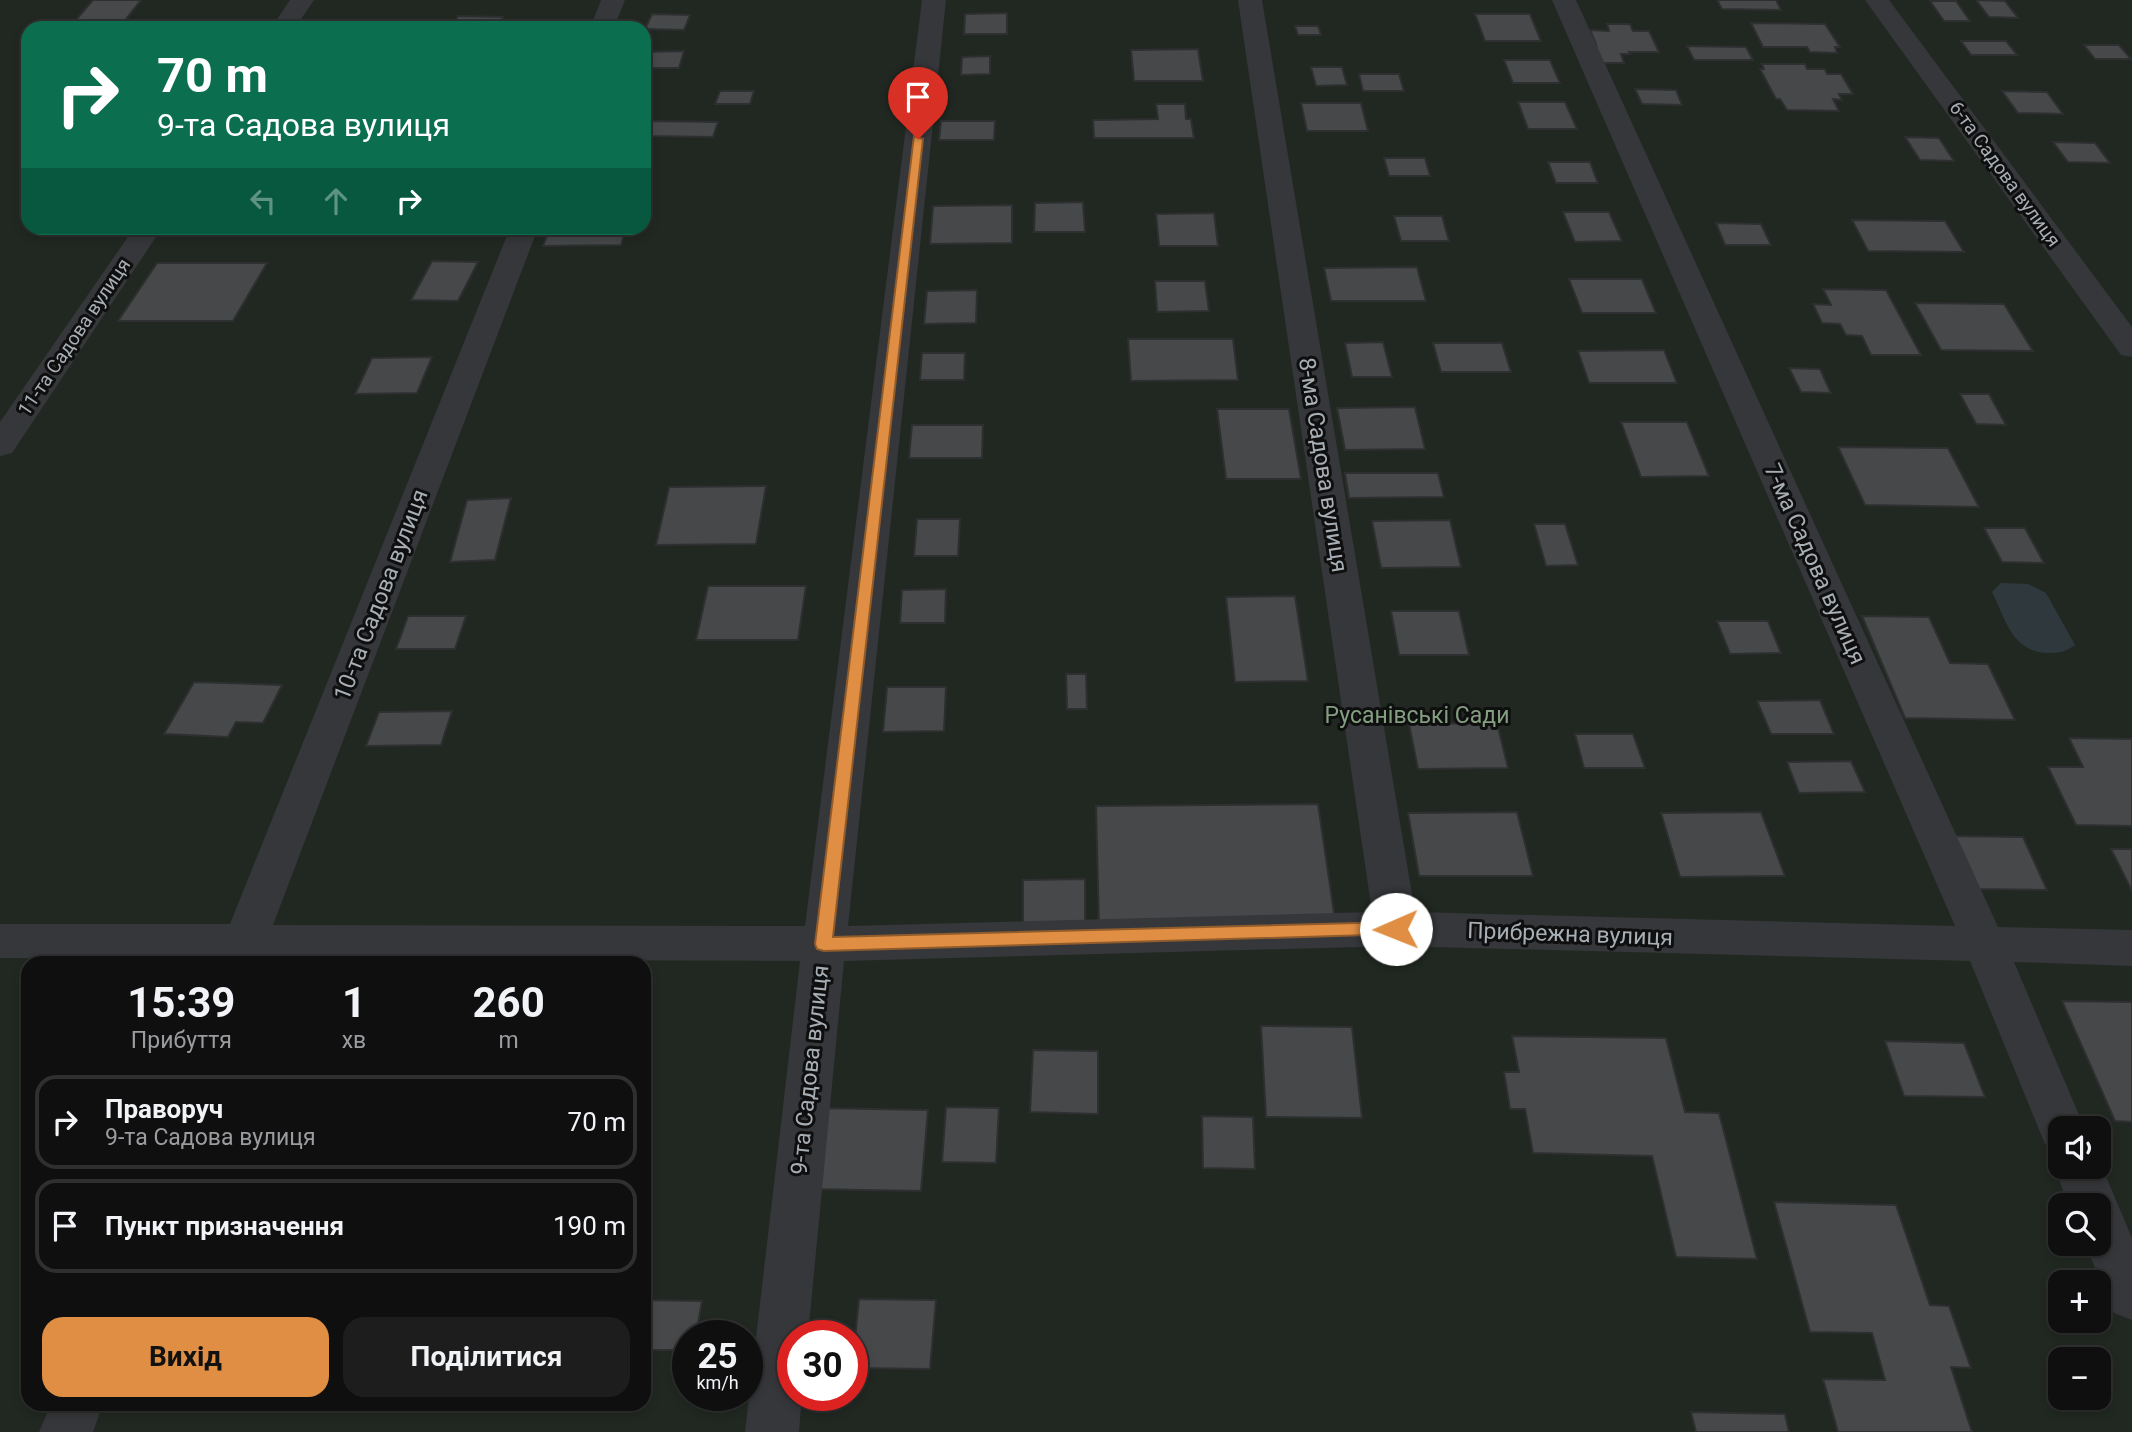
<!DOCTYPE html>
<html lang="uk">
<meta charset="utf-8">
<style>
body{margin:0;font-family:Roboto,sans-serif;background:#1d1d1e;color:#f1f3f6;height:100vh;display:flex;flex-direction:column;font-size:26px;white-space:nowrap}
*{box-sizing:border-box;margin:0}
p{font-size:23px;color:#9b9c9f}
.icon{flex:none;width:38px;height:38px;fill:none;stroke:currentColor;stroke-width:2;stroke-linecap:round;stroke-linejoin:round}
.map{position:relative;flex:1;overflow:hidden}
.panel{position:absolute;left:21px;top:956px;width:630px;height:455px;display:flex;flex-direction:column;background:#0f0f10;border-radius:21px;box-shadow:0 4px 10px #0003,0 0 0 2px #2f2f30}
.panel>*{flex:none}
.guide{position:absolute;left:21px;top:21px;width:630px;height:214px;border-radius:21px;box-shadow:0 4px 10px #0003,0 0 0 2px #2f2f30;background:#0b6e4f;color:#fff;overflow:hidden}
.fabs{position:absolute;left:2048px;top:1116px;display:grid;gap:14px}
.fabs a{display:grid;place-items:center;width:63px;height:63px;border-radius:14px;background:#0f0f10;box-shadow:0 4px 10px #0003,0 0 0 2px #2f2f30;font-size:35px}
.speed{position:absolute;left:672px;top:1320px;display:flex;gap:14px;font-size:35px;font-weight:700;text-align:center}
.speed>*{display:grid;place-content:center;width:91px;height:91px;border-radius:50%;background:#0f0f10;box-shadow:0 4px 10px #0003,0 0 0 2px #2f2f30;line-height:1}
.speed small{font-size:18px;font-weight:400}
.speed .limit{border:10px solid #d22;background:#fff;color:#111}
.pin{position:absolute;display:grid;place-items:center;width:60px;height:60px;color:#fff;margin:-72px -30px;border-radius:50% 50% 50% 0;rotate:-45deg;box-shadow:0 0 7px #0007}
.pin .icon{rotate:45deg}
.me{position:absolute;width:77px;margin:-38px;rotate:269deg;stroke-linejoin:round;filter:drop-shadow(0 0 5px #0008)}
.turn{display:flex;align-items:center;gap:24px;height:147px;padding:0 21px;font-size:32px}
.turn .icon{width:91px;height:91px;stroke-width:2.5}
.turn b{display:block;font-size:49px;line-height:60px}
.lanes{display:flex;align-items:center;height:66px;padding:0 21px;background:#0003;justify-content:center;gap:35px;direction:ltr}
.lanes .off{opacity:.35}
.eta{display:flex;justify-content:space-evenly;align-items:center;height:119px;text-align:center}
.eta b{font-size:42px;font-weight:700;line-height:49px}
.action{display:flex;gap:14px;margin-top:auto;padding:14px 21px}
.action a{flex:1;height:80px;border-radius:21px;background:#df8e43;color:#111;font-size:28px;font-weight:700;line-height:80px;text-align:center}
.action a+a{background:#1d1d1e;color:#f1f3f6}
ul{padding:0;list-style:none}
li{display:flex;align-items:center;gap:21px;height:94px;margin:0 14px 10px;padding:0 7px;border:4px solid #2f2f30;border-radius:21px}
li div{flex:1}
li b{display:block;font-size:26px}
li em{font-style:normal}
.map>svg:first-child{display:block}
</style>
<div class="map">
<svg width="2132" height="1432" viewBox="0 0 2132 1432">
<rect width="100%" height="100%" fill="#141416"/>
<!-- green -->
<path fill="#212821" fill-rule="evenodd" d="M0 0H2132V1432H0ZM28 28H644V228H28ZM28 962H644V1404H28ZM2060 1129H2098V1167H2060ZM2060 1206H2098V1244H2060ZM2060 1283H2098V1321H2060ZM688 1335H747V1395H688ZM793 1335H852V1395H793ZM2060 1360H2098V1398H2060Z"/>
<!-- water -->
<path fill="#2f393d" d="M2001 583 2028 584 2046 593 2075 645C2065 652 2060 653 2048 653 2012 652 2006 620 1992 592Z"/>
<!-- building -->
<path fill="#46484a" stroke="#2e2f31" stroke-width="2" d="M93 0H141L119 28H69Z
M1717 0H1776L1781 10 1722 9Z
M1976 0 2005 1 2018 18 1989 17Z
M1930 1H1956L1970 21H1944Z
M1007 13V34H964L965 14Z
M652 14 690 15 684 30 645 29Z
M1475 14H1530L1541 41H1485Z
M458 16 503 17 497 28H451Z
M1751 23 1825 24 1840 47H1835L1837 53 1810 52 1807 47H1763Z
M381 24 379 28H332L334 25Z
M1607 24H1630L1633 31H1649L1659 52H1629L1630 54H1621L1624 63H1598L1596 44 1590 30 1609 31Z
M1295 26H1318L1321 35H1298Z
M1961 41H2006L2017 55H1971Z
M2084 45H2119L2131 59H2095Z
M1687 46 1746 47 1753 60H1694Z
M1198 49 1203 81H1134L1131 50Z
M684 51 679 68H644V52Z
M990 56V74L961 75 962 57Z
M1504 60H1550L1560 83H1513Z
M1762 64H1805L1807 69H1825L1827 74H1841L1853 94H1839L1842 100 1833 99 1839 111 1787 110 1780 99H1776L1760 69H1764Z
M1311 67H1342L1347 85 1316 86Z
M1359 74H1399L1404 91H1363Z
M1635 89 1676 90 1682 105 1642 104Z
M720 91H754L750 104H715Z
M2002 91 2047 92 2063 114 2018 113Z
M1518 102H1565L1577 129H1528Z
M1301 103H1361L1368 131H1307Z
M1156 104H1185L1186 119H1191L1194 138H1094L1093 120 1158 119Z
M650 121 718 122 713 137 644 136Z
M941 121H995L994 140H939Z
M1905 137 1939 138 1954 161 1920 160Z
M2053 142 2095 143 2110 163 2068 162Z
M1384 158H1425L1430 176H1389Z
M1548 162H1590L1598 183H1556Z
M1083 202 1085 232H1034L1035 203Z
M1012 205V243L930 244 933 206Z
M1563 212H1609L1622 241 1575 242Z
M1214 213 1218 246H1159L1156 214Z
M1394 216H1442L1449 241H1401Z
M1852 220 1945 221 1964 252 1868 251Z
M1716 223 1761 224 1771 245H1725Z
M441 228H480L478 232H439Z
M550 228H626L621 245 543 246Z
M432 261 478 262 458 301 411 300Z
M157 263H267L233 321H118Z
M1417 267 1426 301H1331L1324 268Z
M1569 279H1642L1656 313H1582Z
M1155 281H1205L1209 311 1157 312Z
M1823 289 1886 290 1921 355H1871L1862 336 1846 335 1840 324 1822 323 1813 304 1831 305Z
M977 290 976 323 924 324 927 291Z
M1915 303 2004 304 2033 351 1941 350Z
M1128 339H1233L1238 380 1131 381Z
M1383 342 1392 377H1352L1345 343Z
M1433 343H1502L1511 372H1441Z
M1664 350 1677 383H1589L1578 351Z
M922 353H965L964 380H920Z
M432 357 417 393 355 394 372 358Z
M1789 368 1820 369 1831 393 1801 392Z
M1960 394H1989L2006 425 1976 424Z
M1415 407 1425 449 1345 450 1337 408Z
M1217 409H1289L1301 479H1226Z
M1621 422H1687L1709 476 1641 477Z
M912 425H983L982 458H909Z
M1838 447 1948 448 1979 507 1865 505Z
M1345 473H1438L1444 497 1349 498Z
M766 486 756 544 656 545 669 487Z
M511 498 495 560 450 562 467 500Z
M917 519H960L958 556H914Z
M1450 520 1461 567 1381 568 1372 521Z
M1534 524H1565L1578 565 1546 566Z
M1984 528H2025L2044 563 2002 562Z
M708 586H806L798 640H696Z
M946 589 945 623H900L902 590Z
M1295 596 1308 681 1235 682 1226 597Z
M1391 611H1459L1469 655H1399Z
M408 616H466L455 649H396Z
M1862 616 1929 617 1950 663 1988 664 2015 720 1905 718Z
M1717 621H1768L1781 653 1730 654Z
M1066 674H1086L1087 709H1067Z
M194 682 282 685 263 723 236 722 228 737 164 734Z
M887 687H946L944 731 883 732Z
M1820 700 1834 734H1771L1757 701Z
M452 711 441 745 366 746 379 712Z
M1497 723 1508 768 1418 769 1409 724Z
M1575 734H1633L1645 768H1584Z
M2069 738 2132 739V826L2076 825 2048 767H2083Z
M1851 761 1865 792 1799 793 1787 762Z
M1318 804 1336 926 1099 929 1096 806Z
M1517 812 1533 876H1419L1408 813Z
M1761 812 1785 876 1680 877 1661 813Z
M1953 836 2023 837 2047 890 1975 889Z
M2111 849H2132V891Z
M1085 879V923L1023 924V880Z
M2062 1001 2132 1002V1122L2115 1121Z
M1261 1026 1352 1027 1362 1118 1266 1117Z
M1512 1036 1666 1038 1685 1112 1719 1113 1757 1259 1676 1257 1652 1156 1533 1153 1525 1109H1510L1504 1072H1519Z
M1885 1041 1964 1043 1985 1097 1904 1096Z
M1033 1050 1098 1051V1114L1030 1112Z
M946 1107 999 1108 996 1163 942 1162Z
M818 1108 928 1110 921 1191 807 1189Z
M1202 1116 1253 1117 1255 1169 1203 1168Z
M1774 1202 1896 1205 1930 1305 1949 1306 1971 1368 1951 1367 1972 1432H1838L1823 1379 1885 1380 1872 1333 1810 1332Z
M859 1299 936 1300 930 1369 852 1368Z
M644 1300 702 1301 696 1335H688V1350H644Z
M1691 1412 1785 1414 1789 1432H1696Z"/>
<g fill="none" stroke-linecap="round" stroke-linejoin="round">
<!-- street -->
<path fill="#35373a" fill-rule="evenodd" d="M290 0H314L295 28H271Z
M601 0H625L614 28H590Z
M922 0H946L848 926 1372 912 1238 0H1262L1415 912 1955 926 1552 0H1576L1998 927 2132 930V966L2014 962 2085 1129H2060V1149L2045 1144 1970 961 1396 946 844 961 808 1335H793V1395H802L799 1432H745L800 961 260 959 259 962H215L216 959 0 958V924H230L510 228H538L273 925 805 926Z
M1865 0H1889L2132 327V357L2121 355Z
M134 228H162L12 453 0 456V422Z
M2060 1155V1167H2098V1159L2102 1167 2132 1238V1320L2114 1313 2085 1244H2098V1206H2069L2054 1167Z
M51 1404H103L93 1432H39Z"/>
</g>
<!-- route -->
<path fill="#df8e43" stroke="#915c2c" stroke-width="2" d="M914 136 923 139 833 937 1396 922 1402 924 1405 929 1402 934 824 951 817 949 815 944Z"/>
<g text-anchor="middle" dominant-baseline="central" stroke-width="6" stroke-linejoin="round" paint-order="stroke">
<!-- far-street labels -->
<g font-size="19" fill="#a7aeb4" stroke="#0f0f10">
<text transform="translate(2005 174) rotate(54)">6-та Садова вулиця</text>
<text transform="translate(74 337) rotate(-56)">11-та Садова вулиця</text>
</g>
<!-- street labels -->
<g font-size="23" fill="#a7aeb4" stroke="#0f0f10">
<text transform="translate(1323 465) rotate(81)">8-ма Садова вулиця</text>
<text transform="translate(1815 564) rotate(66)">7-ма Садова вулиця</text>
<text transform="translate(381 595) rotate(-69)">10-та Садова вулиця</text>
<text transform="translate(1570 934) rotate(2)">Прибрежна вулиця</text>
<text transform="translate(810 1070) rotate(-84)">9-та Садова вулиця</text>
</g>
<!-- park labels -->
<g font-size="23" fill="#849e80" stroke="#0f0f10">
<text x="1417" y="715">Русанівські Сади</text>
</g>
</g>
</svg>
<div class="fabs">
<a><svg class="icon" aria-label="sound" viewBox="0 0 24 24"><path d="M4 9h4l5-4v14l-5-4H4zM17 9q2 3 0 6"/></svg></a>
<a><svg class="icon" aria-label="search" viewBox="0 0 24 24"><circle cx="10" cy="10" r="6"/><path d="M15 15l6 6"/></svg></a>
<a>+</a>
<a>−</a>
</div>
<div class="speed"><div>25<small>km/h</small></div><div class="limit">30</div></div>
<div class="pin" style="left:918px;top:139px;background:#d93025"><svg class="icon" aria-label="arrive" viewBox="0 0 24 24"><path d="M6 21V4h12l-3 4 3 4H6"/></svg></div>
<svg class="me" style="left:1396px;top:929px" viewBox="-20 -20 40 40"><circle r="19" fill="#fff"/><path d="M0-13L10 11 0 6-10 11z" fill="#df8e43"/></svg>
<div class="guide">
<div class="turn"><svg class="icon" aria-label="right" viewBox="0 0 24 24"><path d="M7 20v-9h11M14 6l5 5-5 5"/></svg><div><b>70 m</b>9-та Садова вулиця</div></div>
<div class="lanes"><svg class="icon off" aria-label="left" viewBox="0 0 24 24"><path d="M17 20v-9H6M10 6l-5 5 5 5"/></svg><svg class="icon off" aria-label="ahead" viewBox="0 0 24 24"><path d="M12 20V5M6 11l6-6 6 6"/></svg><svg class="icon" aria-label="right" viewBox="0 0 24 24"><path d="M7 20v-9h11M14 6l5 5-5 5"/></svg></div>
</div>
<section class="panel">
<div class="eta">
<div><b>15:39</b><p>Прибуття</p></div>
<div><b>1</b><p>хв</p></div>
<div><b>260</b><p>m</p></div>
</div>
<ul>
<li><svg class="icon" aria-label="right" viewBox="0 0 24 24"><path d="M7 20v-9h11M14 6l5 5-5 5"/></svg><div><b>Праворуч</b><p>9-та Садова вулиця</p></div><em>70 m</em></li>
<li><svg class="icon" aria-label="arrive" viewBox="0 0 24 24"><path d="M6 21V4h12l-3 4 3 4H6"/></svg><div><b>Пункт призначення</b></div><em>190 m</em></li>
</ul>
<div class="action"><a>Вихід</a><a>Поділитися</a></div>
</section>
</div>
